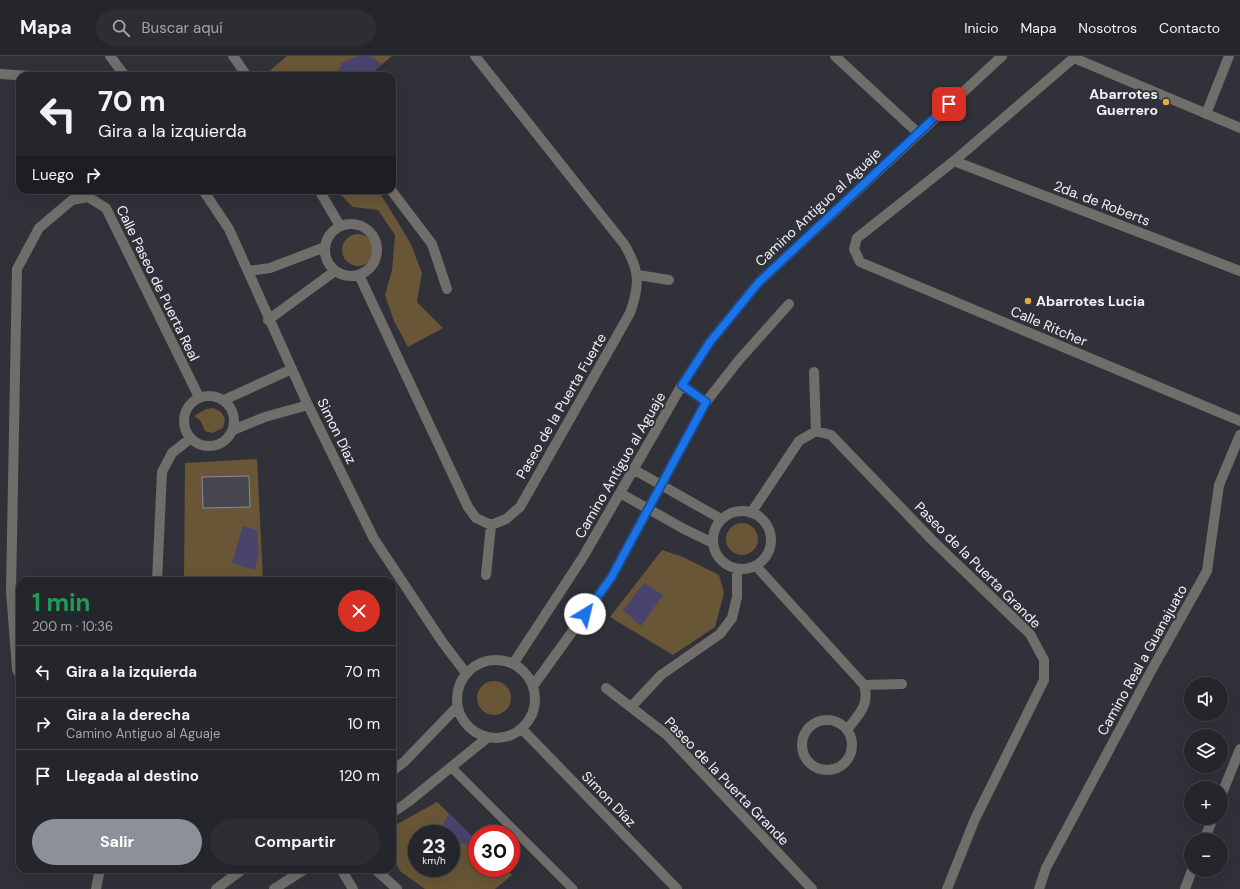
<!DOCTYPE html>
<html lang="es">
<meta charset="utf-8">
<style>
body{margin:0;font-family:"DM Sans",sans-serif;background:#2d2d34;color:#f1f3f6;height:100vh;display:flex;flex-direction:column;font-size:15px;white-space:nowrap}
*{box-sizing:border-box;margin:0}
p{font-size:13px;color:#a3a5a9}
.icon{flex:none;width:22px;height:22px;fill:none;stroke:currentColor;stroke-width:2;stroke-linecap:round;stroke-linejoin:round}
.map{position:relative;flex:1;overflow:hidden}
.drawer{position:absolute;left:16px;top:521px;width:380px;height:296px;display:flex;flex-direction:column;background:#25252c;border-radius:12px;box-shadow:0 4px 16px #0002,0 0 0 1px #424248}
.drawer>*{flex:none}
.guide{position:absolute;left:16px;top:16px;width:380px;height:122px;border-radius:12px;box-shadow:0 4px 16px #0002,0 0 0 1px #424248;background:#25252c;color:#f1f3f6;overflow:hidden}
.fabs{position:absolute;left:1184px;top:621px;display:grid;gap:8px}
.fabs a{display:grid;place-items:center;width:44px;height:44px;border-radius:50%;background:#25252c;box-shadow:0 4px 16px #0002,0 0 0 1px #424248;font-size:20px}
.speed{position:absolute;left:408px;top:769px;display:flex;gap:8px;font-size:20px;font-weight:700;text-align:center}
.speed>*{display:grid;place-content:center;width:52px;height:52px;border-radius:50%;background:#25252c;box-shadow:0 4px 16px #0002,0 0 0 1px #424248;line-height:1}
.speed small{font-size:10px;font-weight:400}
.speed .limit{border:6px solid #d22;background:#fff;color:#111}
.pin{position:absolute;display:grid;place-items:center;width:34px;height:34px;color:#fff;margin:-17px;border-radius:8px;box-shadow:0 2px 6px #0006}
.me{position:absolute;width:44px;margin:-22px;rotate:36deg;stroke-linejoin:round;filter:drop-shadow(0 0 3px #0008)}
.turn{display:flex;align-items:center;gap:14px;height:84px;padding:0 16px;font-size:18px}
.turn .icon{width:52px;height:52px;stroke-width:2.5}
.turn b{display:block;font-size:28px;line-height:34px}
.then{display:flex;align-items:center;height:38px;padding:0 16px;background:#0003;gap:8px;font-size:15px}
.round{display:grid;place-items:center;flex:none;width:42px;height:42px;border-radius:21px;background:#2d2d34}
.overview{display:flex;align-items:center;justify-content:space-between;height:68px;padding:0 16px}
h1{font-size:24px;font-weight:700;line-height:30px;color:#1e9e55}
.action{display:flex;gap:8px;margin-top:auto;padding:8px 16px}
.action a{flex:1;height:46px;border-radius:24px;background:#8c9099;color:#fff;font-size:16px;font-weight:700;line-height:46px;text-align:center}
.action a+a{background:#2d2d34;color:#f1f3f6}
ul{padding:0;list-style:none}
li{display:flex;align-items:center;gap:12px;height:52px;padding:0 16px;border-top:1px solid #424248}
li div{flex:1}
li b{display:block;font-size:15px}
li em{font-style:normal}
header{display:flex;align-items:center;gap:24px;box-sizing:border-box;height:56px;padding:0 20px;background:#25252c;border-bottom:1px solid #424248}
header strong{font-size:19px}
nav{display:flex;gap:22px;margin-inline-start:auto;font-size:14px}
.search{width:280px;height:36px;background:#2d2d34;display:flex;align-items:center;gap:10px;box-sizing:border-box;padding:0 14px;border-radius:22px;color:#a3a5a9;font-size:15px}
.map>svg:first-child{display:block}
</style>
<header>
<strong>Mapa</strong>
<div class="search"><svg class="icon" aria-label="search" viewBox="0 0 24 24"><circle cx="10" cy="10" r="6"/><path d="M15 15l6 6"/></svg>Buscar aquí</div>
<nav><a>Inicio</a><a>Mapa</a><a>Nosotros</a><a>Contacto</a></nav>
</header>
<div class="map">
<svg width="1240" height="833" viewBox="0 0 1240 833">
<rect width="100%" height="100%" fill="#31313a"/>
<!-- green -->
<path fill="#685636" fill-rule="evenodd" d="M287 0H392L368 20H269L267 17Z
M336 134H378L410 186 422 217 417 246 443 272 408 291 394 265 385 239 392 214 395 179 378 154 353 151Z
M342 194a16 16 0 1 1 32 0a16 16 0 1 1-32 0Z
M214 352 221 356 225 363 223 372 212 377 205 375 200 364 194 360 206 353Z
M257 403 263 525H184L185 407Z
M726 483a16 16 0 1 1 32 0a16 16 0 1 1-32 0Z
M662 494 683 501 719 519 724 537 715 571 673 599 610 561Z
M477 642a17 17 0 1 1 34 0a17 17 0 1 1-34 0Z
M437 746 477 785V812H504L512 819 495 833H425L400 815 392 801V771ZM417 778H451V812H417Z"/>
<!-- water -->
<path fill="#48446d" d="M358 0H370L382 8 368 20H336L342 7Z
M243 470 257 474 259 495 255 514 232 507Z
M644 527 663 539 641 570 623 554Z
M449 758 477 785V788L451 787V778H443L442 775 444 766Z"/>
<!-- building -->
<path fill="#46464f" stroke="#8c8c96" d="M249 420 250 451 203 452 202 421Z"/>
<g fill="none" stroke-linecap="round" stroke-linejoin="round">
<!-- lane -->
<path stroke="#706e6a" stroke-width="9" d="M451 711 573 833"/>
<!-- street -->
<path stroke="#706e6a" stroke-width="10" d="M110 0 125 20
M233 0 247 20
M835 0 918 77
M1076 0 954 105 857 182 854 193 860 206 1240 365
M1074 2 1240 72
M0 18 31 20
M1206 58 1229 0
M954 105 1240 215
M203 134 229 173 308 349 374 483 443 587 466 617
M319 134 340 170
M391 134 432 188 447 233
M325 194a26 26 0 1 1 52 0a26 26 0 1 1-52 0Z
M248 215 270 212 325 191
M359 219 468 451 476 462 491 469 506 463 520 451 630 257C640 229 640 214 624 188L475 0
M638 219 669 224
M268 264 335 215
M814 316 816 375
M682 329 706 346
M184 365a25 25 0 1 1 50 0a25 25 0 1 1-50 0Z
M224 344 292 313
M233 374 265 361 308 349
M633 413 721 463
M620 437 684 473 713 487
M713 484a29 29 0 1 1 58 0a29 29 0 1 1-58 0Z
M751 457 799 385 816 375 831 379 933 485 1030 578 1044 604V624L975 763 947 833
M756 510 864 629C870 649 859 658 847 674
M486 519 491 469
M157 525 162 416 172 397 191 382
M457 643a39 39 0 1 1 78 0a39 39 0 1 1-78 0Z
M513 608 583 501 682 329 710 286 759 226 1002 0
M20 620 17 613 11 535 17 213 39 172 72 144 88 141 106 152 199 341
M864 629 902 628
M533 630 611 522 706 346 739 304 789 248
M606 632 667 679 812 833
M631 651 661 619 720 578 732 562 737 541V514
M802 689a25 25 0 1 1 50 0a25 25 0 1 1-50 0Z
M522 673 677 833
M392 715 404 706 457 651
M1221 740 1240 693
M392 757 408 746 487 682
M1204 784 1213 762
M341 813 353 833
M375 813 397 833
M96 833 100 813
M216 833 243 813
M274 833 305 813
M1039 833 1046 812 1150 617 1207 515 1219 429 1240 379
M1185 833 1192 814"/>
</g>
<g fill="none" stroke-linecap="round" stroke-linejoin="round">
<defs>
<path id="route" d="M585 558 611 522 706 346 682 329 710 286 759 226 949 48"/>
</defs>
<!-- route casing -->
<use href="#route" stroke="#114b97" stroke-width="10"/>
<!-- route -->
<use href="#route" stroke="#1a73e8" stroke-width="7"/>
</g>
<!-- markers -->
<g fill="#e6ad36" stroke="#31313a" stroke-width="1.5">
<circle cx="1166" cy="46" r="4"/>
<circle cx="1028" cy="245" r="4"/>
</g>
<g text-anchor="middle" dominant-baseline="central" stroke-width="4" stroke-linejoin="round" paint-order="stroke">
<!-- poi labels -->
<g font-size="14" font-weight="bold" fill="#f1f1f7" stroke="#31313a" text-anchor="end">
<text x="1158" y="38">Abarrotes<tspan x="1158" dy="16">Guerrero</tspan></text>
<text x="1036" y="245" text-anchor="start">Abarrotes Lucia</text>
</g>
<!-- street labels -->
<g font-size="14" fill="#f1f1f7" stroke="#31313a">
<text transform="translate(1102 147) rotate(21)">2da. de Roberts</text>
<text transform="translate(818 151) rotate(-43)">Camino Antiguo al Aguaje</text>
<text transform="translate(158 227) rotate(64)">Calle Paseo de Puerta Real</text>
<text transform="translate(1049 270) rotate(23)">Calle Ritcher</text>
<text transform="translate(561 350) rotate(-60)">Paseo de la Puerta Fuerte</text>
<text transform="translate(337 375) rotate(64)">Simon Díaz</text>
<text transform="translate(620 409) rotate(-60)">Camino Antiguo al Aguaje</text>
<text transform="translate(978 509) rotate(45)">Paseo de la Puerta Grande</text>
<text transform="translate(1142 604) rotate(-61)">Camino Real a Guanajuato</text>
<text transform="translate(727 725) rotate(46)">Paseo de la Puerta Grande</text>
<text transform="translate(609 743) rotate(46)">Simon Díaz</text>
</g>
</g>
</svg>
<div class="fabs">
<a><svg class="icon" aria-label="sound" viewBox="0 0 24 24"><path d="M4 9h4l5-4v14l-5-4H4zM17 9q2 3 0 6"/></svg></a>
<a><svg class="icon" aria-label="layers" viewBox="0 0 24 24"><path d="M12 4l9 5-9 5-9-5zM3 14l9 5 9-5"/></svg></a>
<a>+</a>
<a>−</a>
</div>
<div class="speed"><div>23<small>km/h</small></div><div class="limit">30</div></div>
<div class="pin" style="left:949px;top:48px;background:#d93025"><svg class="icon" aria-label="arrive" viewBox="0 0 24 24"><path d="M6 21V4h12l-3 4 3 4H6"/></svg></div>
<svg class="me" style="left:585px;top:558px" viewBox="-20 -20 40 40"><circle r="19" fill="#fff"/><path d="M0-13L10 11 0 6-10 11z" fill="#1a73e8"/></svg>
<div class="guide">
<div class="turn"><svg class="icon" aria-label="left" viewBox="0 0 24 24"><path d="M17 20v-9H6M10 6l-5 5 5 5"/></svg><div><b>70 m</b>Gira a la izquierda</div></div>
<div class="then">Luego<svg class="icon" aria-label="right" viewBox="0 0 24 24"><path d="M7 20v-9h11M14 6l5 5-5 5"/></svg></div>
</div>
<section class="drawer">
<div class="overview"><div><h1>1 min</h1><p>200 m · 10:36</p></div><a class="round" style="background:#d93025;color:#fff"><svg class="icon" aria-label="close" viewBox="0 0 24 24"><path d="M6 6l12 12M18 6L6 18"/></svg></a></div>
<ul>
<li><svg class="icon" aria-label="left" viewBox="0 0 24 24"><path d="M17 20v-9H6M10 6l-5 5 5 5"/></svg><div><b>Gira a la izquierda</b></div><em>70 m</em></li>
<li><svg class="icon" aria-label="right" viewBox="0 0 24 24"><path d="M7 20v-9h11M14 6l5 5-5 5"/></svg><div><b>Gira a la derecha</b><p>Camino Antiguo al Aguaje</p></div><em>10 m</em></li>
<li><svg class="icon" aria-label="arrive" viewBox="0 0 24 24"><path d="M6 21V4h12l-3 4 3 4H6"/></svg><div><b>Llegada al destino</b></div><em>120 m</em></li>
</ul>
<div class="action"><a>Salir</a><a>Compartir</a></div>
</section>
</div>
